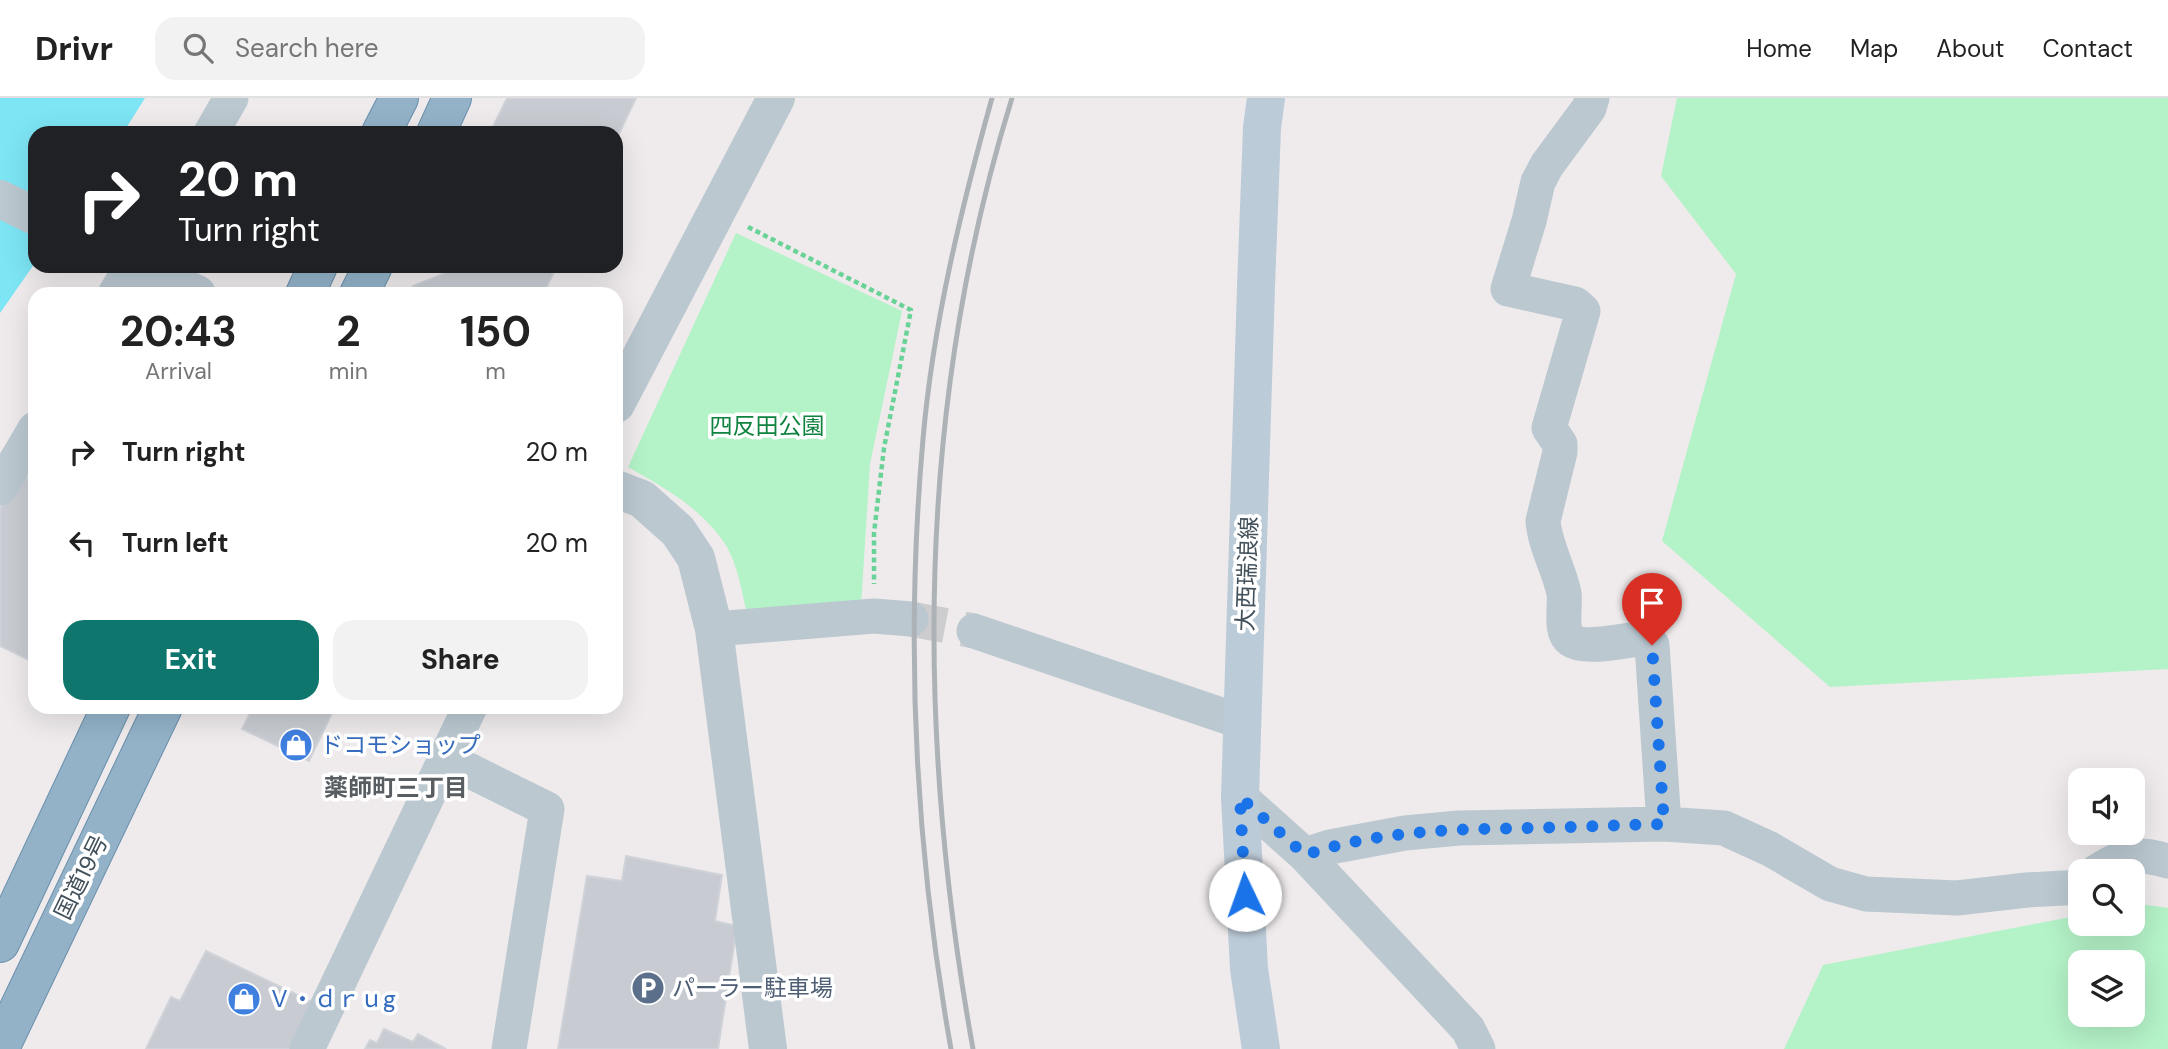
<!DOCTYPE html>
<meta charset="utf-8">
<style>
body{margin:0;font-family:"DM Sans","Noto Sans JP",sans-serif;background:#f2f2f2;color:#222;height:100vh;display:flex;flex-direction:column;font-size:26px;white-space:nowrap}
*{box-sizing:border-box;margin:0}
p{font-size:23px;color:#767676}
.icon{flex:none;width:38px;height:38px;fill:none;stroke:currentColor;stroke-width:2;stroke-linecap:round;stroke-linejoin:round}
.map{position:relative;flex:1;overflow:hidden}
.details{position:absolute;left:28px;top:189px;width:595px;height:427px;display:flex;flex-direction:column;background:#fff;border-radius:21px;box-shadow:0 7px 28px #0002}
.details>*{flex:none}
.top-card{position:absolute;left:28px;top:28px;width:595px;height:147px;border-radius:21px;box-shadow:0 7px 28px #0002;background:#202124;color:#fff;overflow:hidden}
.fabs{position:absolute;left:2068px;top:670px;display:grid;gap:14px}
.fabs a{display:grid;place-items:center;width:77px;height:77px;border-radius:14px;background:#fff;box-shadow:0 7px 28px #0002;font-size:35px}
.pin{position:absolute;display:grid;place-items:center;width:60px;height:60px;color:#fff;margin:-72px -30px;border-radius:50% 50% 50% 0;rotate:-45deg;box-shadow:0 0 7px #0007}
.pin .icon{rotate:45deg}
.me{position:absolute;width:77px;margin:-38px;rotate:357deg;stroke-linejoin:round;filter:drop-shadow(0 0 5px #0008)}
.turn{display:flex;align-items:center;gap:24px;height:147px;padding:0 35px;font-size:32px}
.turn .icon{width:91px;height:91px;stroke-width:2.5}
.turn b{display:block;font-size:49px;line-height:60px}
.eta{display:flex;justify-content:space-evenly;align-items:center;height:119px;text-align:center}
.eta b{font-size:42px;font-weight:700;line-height:49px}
.action{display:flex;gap:14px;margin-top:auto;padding:14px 35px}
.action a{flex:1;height:80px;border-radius:21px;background:#0f766e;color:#fff;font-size:28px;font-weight:700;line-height:80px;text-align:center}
.action a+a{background:#f2f2f2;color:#222}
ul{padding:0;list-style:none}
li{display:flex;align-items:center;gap:21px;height:91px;padding:0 35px}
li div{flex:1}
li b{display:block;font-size:26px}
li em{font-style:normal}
header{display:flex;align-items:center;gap:42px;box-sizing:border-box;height:98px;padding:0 35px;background:#fff;border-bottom:2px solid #e0e0e0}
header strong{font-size:33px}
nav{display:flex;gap:38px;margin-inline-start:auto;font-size:24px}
.search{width:490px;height:63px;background:#f2f2f2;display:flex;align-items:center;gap:18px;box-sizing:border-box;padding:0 24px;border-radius:21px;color:#767676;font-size:26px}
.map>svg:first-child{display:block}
</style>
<header>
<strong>Drivr</strong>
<div class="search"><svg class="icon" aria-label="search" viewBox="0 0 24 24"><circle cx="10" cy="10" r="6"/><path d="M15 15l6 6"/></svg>Search here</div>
<nav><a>Home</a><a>Map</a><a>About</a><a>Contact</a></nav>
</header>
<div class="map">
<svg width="2168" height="951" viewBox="0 0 2168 951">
<rect width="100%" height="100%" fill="#efebec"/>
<!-- green -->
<path fill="#b4f2c7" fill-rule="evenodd" d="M1677 0H2168V571L1830 589 1662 443 1736 176 1661 78Z
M736 135 902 213 870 366 861 508 748 519C742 496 738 466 725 446 701 410 665 390 628 369Z
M2140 806 2168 810V951H1784L1823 867 2081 817V826H2133V807ZM2081 864H2133V917H2081Z"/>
<!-- water -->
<path fill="#7de5f4" d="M0 0H145L123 35H35V165L0 215Z"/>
<!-- building -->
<path fill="#c8ccd2" stroke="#cfd3d9" stroke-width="2" d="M507 0H636L616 42V35H490Z
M463 168H557L543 196H411L413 188Z
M21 377 35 383V565L0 548V411Z
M253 609H335L309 663 242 631Z
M626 758 722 777 715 823 737 828 718 951H558L587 778 622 783Z
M206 853 314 905 291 951H146L171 899 180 903Z
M384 931 413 944 418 936 446 951H365L370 942 377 945Z"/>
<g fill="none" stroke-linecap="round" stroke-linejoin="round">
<!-- minor-tunnel -->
<path stroke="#cdcccf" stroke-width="35" stroke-dasharray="35 18" stroke-linecap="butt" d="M911 521 974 533"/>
<defs>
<path id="trunk" d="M381 35 399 0
M436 35 452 0
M305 196 318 168
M359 196 373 168
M0 845 111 609
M0 950 163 609"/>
</defs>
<!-- trunk casing -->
<use href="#trunk" stroke="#698fac" stroke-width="40"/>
<!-- path -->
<path stroke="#69d397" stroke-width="4.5" stroke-dasharray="5 3.5" stroke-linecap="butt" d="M748 129 911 212 884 350 874 435V486"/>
<!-- minor -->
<path stroke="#bbc8d0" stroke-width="35" d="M1592 0 1589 10 1547 67 1538 84 1529 123 1508 191 1575 206 1583 213 1549 330 1560 346V354L1543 423C1545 448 1559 471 1564 495 1566 508 1559 534 1571 542 1584 552 1628 542 1645 540L1652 547 1664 726
M211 35 231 0
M115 196 132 168
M0 390 35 331
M714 531 874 518 911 521
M974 533 1242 624
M446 661 547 711 509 951
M1240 699 1305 757 1330 749 1405 735 1459 730 1664 726 1724 730 1770 751 1830 786 1866 796 1957 800 2027 792 2081 789
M1305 757 1468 931 1478 951
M2096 774C2126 756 2134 754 2168 763
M307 951 470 609"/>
<!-- tertiary -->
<path stroke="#bbc8d0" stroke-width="38" d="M0 101 35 118
M137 168 197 196
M616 306 776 0
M616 391 642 401 678 433 696 460 714 531 768 951"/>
<!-- secondary -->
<path stroke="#bccbd8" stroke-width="38" d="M1261 951 1249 871 1240 699 1256 189 1262 30 1266 0"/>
<!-- trunk -->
<use href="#trunk" stroke="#93b2c8" stroke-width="38"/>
<!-- rail -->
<path stroke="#adb2b7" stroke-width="5" d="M951 951C915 750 905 545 923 341 933 226 961 111 992 0
M973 951C916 635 916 309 1012 0"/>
</g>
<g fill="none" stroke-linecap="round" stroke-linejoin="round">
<!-- route -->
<path stroke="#1a73e8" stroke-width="12" stroke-dasharray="0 21.6" d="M1245 797 1240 699 1305 757C1379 732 1457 731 1534 730 1577 729 1620 727 1664 726L1652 547"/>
</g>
<!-- icons -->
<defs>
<symbol id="shop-disc" viewBox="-11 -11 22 22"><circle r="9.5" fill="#3f7fe0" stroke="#fff"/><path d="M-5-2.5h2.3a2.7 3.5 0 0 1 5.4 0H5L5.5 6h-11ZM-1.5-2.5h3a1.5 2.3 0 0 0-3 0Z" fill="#fff"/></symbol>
<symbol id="parking-disc" viewBox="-11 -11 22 22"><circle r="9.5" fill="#5c6f8a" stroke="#fff"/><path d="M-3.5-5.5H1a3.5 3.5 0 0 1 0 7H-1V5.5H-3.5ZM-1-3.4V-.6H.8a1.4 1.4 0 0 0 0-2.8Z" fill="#fff"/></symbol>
</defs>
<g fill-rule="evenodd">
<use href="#shop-disc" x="277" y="628" width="38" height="38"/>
<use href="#parking-disc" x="629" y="871" width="38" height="38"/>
<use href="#shop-disc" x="225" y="882" width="38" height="38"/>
</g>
<g text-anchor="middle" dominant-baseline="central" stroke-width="7" stroke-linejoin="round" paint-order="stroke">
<!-- park labels -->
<g font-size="23" fill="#0e823e" stroke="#fff">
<text x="767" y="328">四反田公園</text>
</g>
<!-- street labels -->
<g font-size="23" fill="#43515b" stroke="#fff">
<text transform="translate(1247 476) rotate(-88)">大西瑞浪線</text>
<text transform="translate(81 779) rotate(-64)">国道19号</text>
</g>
<!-- shop labels -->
<g font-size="23" fill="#366cbe" stroke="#fff" text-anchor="start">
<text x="320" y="647">ドコモショップ</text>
<text x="268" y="901">Ｖ・ｄｒｕg</text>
</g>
<!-- service labels -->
<g font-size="23" fill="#4e5e75" stroke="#fff" text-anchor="start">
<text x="672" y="890">パーラー駐車場</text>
</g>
<!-- neighbourhood labels -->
<g font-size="24" font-weight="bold" fill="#585d62" stroke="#fff">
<text x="396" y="689">薬師町三丁目</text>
</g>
</g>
</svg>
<div class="fabs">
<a><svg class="icon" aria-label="sound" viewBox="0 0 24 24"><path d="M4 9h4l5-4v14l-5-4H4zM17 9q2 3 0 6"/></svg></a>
<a><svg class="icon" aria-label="search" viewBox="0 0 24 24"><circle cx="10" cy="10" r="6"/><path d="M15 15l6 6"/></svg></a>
<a><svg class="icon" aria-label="layers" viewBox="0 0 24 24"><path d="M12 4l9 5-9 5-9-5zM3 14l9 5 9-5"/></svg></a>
</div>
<div class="pin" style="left:1652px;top:547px;background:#d93025"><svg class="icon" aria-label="arrive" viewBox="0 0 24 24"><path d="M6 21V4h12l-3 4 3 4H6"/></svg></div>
<svg class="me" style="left:1245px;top:797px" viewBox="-20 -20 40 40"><circle r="19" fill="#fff"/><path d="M0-13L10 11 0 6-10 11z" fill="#1a73e8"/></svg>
<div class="top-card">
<div class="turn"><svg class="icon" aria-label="right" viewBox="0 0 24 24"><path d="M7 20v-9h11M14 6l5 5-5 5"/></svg><div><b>20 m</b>Turn right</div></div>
</div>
<section class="details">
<div class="eta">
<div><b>20:43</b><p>Arrival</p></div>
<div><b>2</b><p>min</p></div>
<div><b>150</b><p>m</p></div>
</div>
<ul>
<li><svg class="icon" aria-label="right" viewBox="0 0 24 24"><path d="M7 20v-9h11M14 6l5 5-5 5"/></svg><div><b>Turn right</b></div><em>20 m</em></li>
<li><svg class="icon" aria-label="left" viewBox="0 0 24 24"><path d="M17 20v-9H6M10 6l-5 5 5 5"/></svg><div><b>Turn left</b></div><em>20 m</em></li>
</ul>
<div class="action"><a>Exit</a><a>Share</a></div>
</section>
</div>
